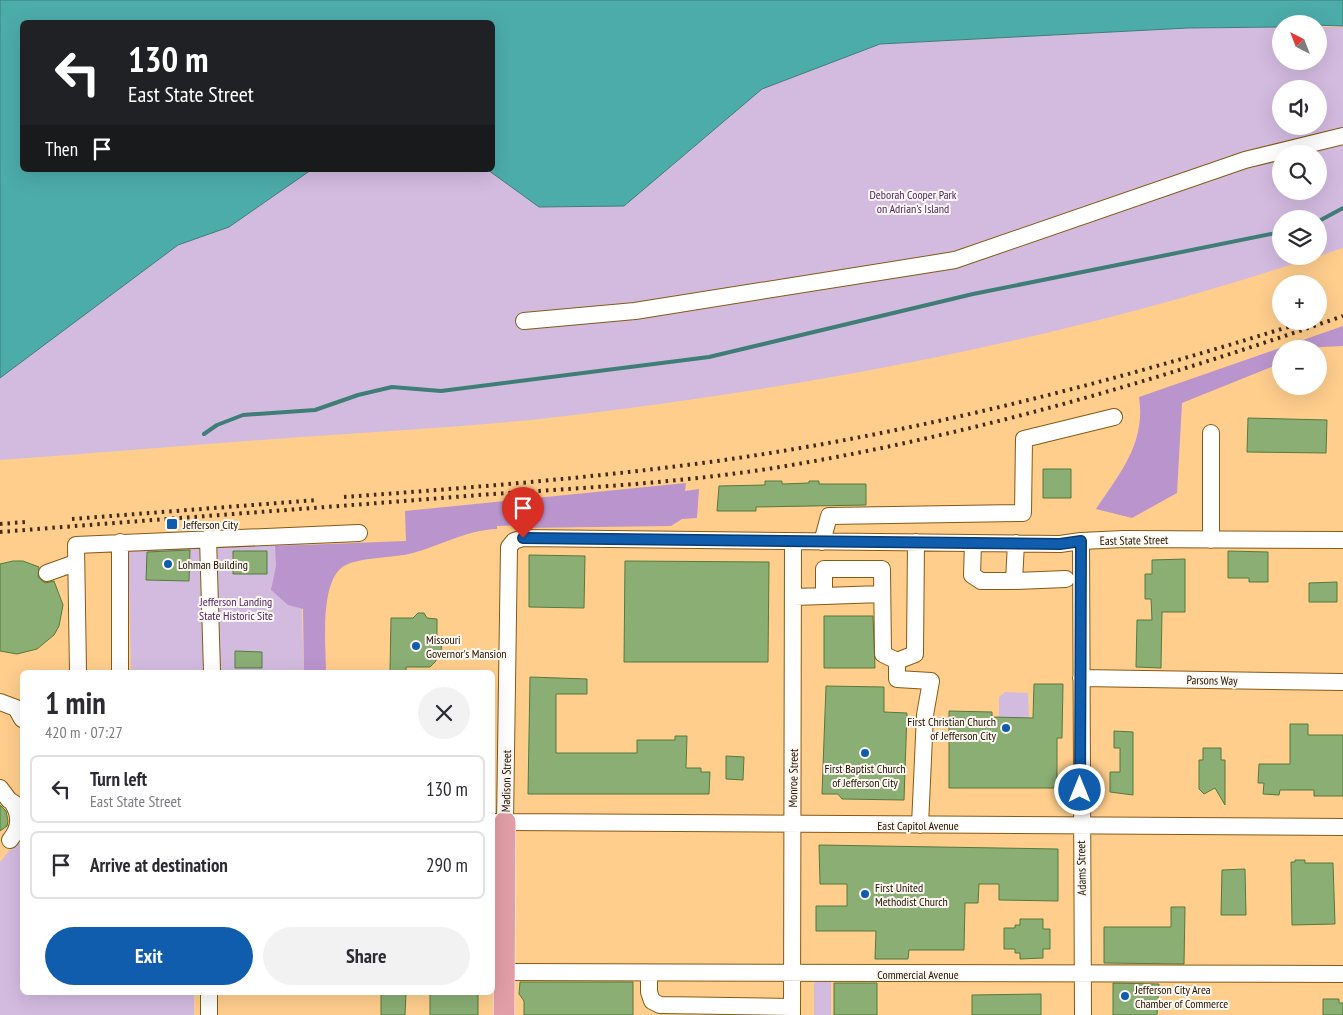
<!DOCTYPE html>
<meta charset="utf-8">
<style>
body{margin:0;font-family:"PT Sans Narrow",sans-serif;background:#f2f2f3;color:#2b2b33;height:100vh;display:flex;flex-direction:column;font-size:19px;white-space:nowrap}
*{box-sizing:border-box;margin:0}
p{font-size:16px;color:#7c7c81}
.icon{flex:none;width:28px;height:28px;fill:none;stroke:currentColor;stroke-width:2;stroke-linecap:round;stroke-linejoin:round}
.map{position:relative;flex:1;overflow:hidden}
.sheet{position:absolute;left:20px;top:670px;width:475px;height:325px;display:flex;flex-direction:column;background:#fff;border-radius:8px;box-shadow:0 5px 20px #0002}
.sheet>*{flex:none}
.hud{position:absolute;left:20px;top:20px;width:475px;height:152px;border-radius:8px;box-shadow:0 5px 20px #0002;background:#202124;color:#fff;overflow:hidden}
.needle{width:32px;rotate:318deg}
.tools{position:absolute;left:1272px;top:15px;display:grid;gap:10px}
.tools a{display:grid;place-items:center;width:55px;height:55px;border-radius:50%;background:#fff;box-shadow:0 5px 20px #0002;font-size:25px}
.pin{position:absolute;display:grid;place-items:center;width:42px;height:42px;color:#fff;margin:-51px -21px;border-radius:50% 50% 50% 0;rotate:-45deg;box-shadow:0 0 5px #0007}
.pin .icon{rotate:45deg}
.me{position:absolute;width:55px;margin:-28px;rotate:0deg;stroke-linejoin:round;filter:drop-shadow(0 0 4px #0008)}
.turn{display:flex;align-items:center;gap:18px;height:105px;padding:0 25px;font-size:22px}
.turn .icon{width:65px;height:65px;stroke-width:2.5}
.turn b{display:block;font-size:35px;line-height:42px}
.then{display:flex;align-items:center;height:48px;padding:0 25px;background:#0003;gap:10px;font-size:19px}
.round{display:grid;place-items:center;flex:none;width:52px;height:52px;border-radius:26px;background:#f2f2f3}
.head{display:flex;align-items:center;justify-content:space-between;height:85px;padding:0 25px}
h1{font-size:30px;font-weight:700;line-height:38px}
.cta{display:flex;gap:10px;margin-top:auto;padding:10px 25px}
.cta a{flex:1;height:58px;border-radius:30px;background:#0f5dac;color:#fff;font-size:20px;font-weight:700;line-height:58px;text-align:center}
.cta a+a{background:#f2f2f3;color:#2b2b33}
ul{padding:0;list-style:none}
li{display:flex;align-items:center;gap:15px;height:68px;margin:0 10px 8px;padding:0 15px;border:2px solid #e1e1e2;border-radius:8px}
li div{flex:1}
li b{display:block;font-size:19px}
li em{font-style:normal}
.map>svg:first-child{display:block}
</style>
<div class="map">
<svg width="1343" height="1015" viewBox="0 0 1343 1015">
<rect width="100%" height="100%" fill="#ffce8d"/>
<!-- green -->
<path fill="#d3bbe0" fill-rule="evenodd" d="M1281 27V61H1319V27H1343V248L1319 256V219H1281V256H1317C1070 339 808 388 549 418 467 427 384 431 302 437 201 444 101 453 0 460V378L178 245 229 227 311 170H488L539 207 624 206 762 89 880 44 1188 28ZM1281 89H1319V126H1281ZM1281 154H1319V191H1281Z
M299 543 304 672H131L128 546Z
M1005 692 1028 693 1029 718H999V697Z
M22 841V992L194 993V1015H0V862L10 850Z
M831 976V1015H814V980Z"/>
<!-- forest -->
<path fill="#ba95cd" d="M1343 326V346L1281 349V363L1182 403 1177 493 1132 518 1096 509C1120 473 1146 443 1139 397Z
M686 483 685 491 699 489 697 518 682 519 671 526 523 528 522 525 497 526V529C466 530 438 547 409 554 391 558 360 557 344 566 319 581 326 647 326 672H304L303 609 288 605 271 590 276 566 275 546 406 541 405 511Z"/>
<!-- water -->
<path fill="#4cacaa" stroke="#3f7d77" d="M0 0H1343V26L1281 24V27L1188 28 880 44 762 89 624 206 539 207 488 170H492V22H22V170H311L229 227 178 245 0 378Z"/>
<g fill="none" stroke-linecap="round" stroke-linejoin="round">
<!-- stream -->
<path stroke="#3f7d77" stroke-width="4" d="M1319 221 1343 208
M204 434 217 425 243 415 315 410 358 395 392 387 441 391 709 357 973 294 1281 232"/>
</g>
<!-- building -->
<path fill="#8aae74" stroke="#557a3c" d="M1248 418 1327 420 1326 453 1247 452Z
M1043 469H1071V498H1043Z
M765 481H782V484L809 483V481H819V484H866V505L756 507V511H717L719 486 765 485Z
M190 550 189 581 146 580 147 552Z
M233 551H267V574H233Z
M1228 551 1268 552V582H1249V578H1228Z
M529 555 585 556 584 608 529 607Z
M1185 559V612H1162L1161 668 1136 667 1137 620H1152L1151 599H1145V574H1152V560Z
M13 561H23L39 567 38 577 45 583 54 581 63 605 59 626 54 635 37 649 17 654 0 651V564Z
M625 561 769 562 768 662H624Z
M1337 582V602H1309V583Z
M418 613H424L427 618 437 619V638H442L441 654H436V661L430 667H406V672H390L391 618H413Z
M824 616H873L875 668H824Z
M235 651 262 652V668H235Z
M530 677 587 679V694H556V753H637V740H675V736H687L686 768H701V772H710L709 794H528Z
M1034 684H1063L1062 738H1057V788H949V711L992 712V717L1033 718Z
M826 686 884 687V712L907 713 904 800 842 799 838 794H822Z
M1290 724H1308V735H1343V796H1314V790H1280L1279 795 1263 794 1264 783H1258L1259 764H1290Z
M1114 731 1133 732V795L1110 792V772H1120V748H1114Z
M1203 748H1221V760H1225V805L1215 788 1204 794 1199 789V760H1203Z
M726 756 744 757 743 780 726 779Z
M0 805 6 811 8 821 7 826 0 831Z
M819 845 1058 849V901L999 900V884H979L978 903H965L964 950H909L908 959H875L876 931H816V906H847V884H820Z
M1295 860H1305V863H1333L1335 924 1292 925 1291 862H1295Z
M1245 869 1246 915H1221L1222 870Z
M1171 907H1185L1184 964 1104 963V927H1171Z
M1020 919H1043V929H1050V949H1043V958L1020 959V953H1015V949H1004V928H1015V925H1020Z
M520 982H633V1015H524V1001L519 994Z
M834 983H877V1015H834Z
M1113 983 1159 984 1157 1015H1113Z
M381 992H406L405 1015H381Z
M430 992H478V1015H430Z
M1041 994V1015H972V995Z
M1323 999H1339V1003H1343V1015H1323Z"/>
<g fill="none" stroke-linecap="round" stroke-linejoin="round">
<defs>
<path id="minor" d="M524 321 635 311 955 260 1245 160 1343 136
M1211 433V540
M208 538 212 672
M1081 541 1083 1015
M822 542 829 516 1023 513 1024 439 1114 417
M973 543 972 575 981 581H1014L1016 543
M47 573 75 563
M1014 581 1066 579
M882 594 824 596V569H882L883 654 897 661
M794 597 824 596
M897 661V679L931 681 925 715 920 825
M897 661 915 654 916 542
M78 672 76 545 359 533
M120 672V542
M1081 678 1343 682
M0 702 16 708 22 719
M0 788 9 800 20 807
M492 822 1343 827
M505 822 509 547 514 541 523 538 1060 544 1081 541 1124 539 1343 540
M10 840C20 828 21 816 12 802
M492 972 1343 974
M649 973V992L652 1001 660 1005 792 1007
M209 1015V992
M792 1015 793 542"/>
<path id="major" d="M504 1015 505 822"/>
</defs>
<!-- minor casing -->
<use href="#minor" stroke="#855a13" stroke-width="18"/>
<!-- major casing -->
<use href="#major" stroke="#fff" stroke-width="22"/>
<!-- minor -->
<use href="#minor" stroke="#fff" stroke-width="16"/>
<!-- major -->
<use href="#major" stroke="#e29ea7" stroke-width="21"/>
<!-- rail -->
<path stroke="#412b14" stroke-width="4" stroke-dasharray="2.5 5" stroke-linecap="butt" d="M344 497C468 488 593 478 717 461 917 433 1114 382 1307 321
M72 519 317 500
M0 524 25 522
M0 532C160 519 320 508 479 495 579 488 681 483 780 467 973 435 1159 380 1343 316"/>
</g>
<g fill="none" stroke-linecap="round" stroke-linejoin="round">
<defs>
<path id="route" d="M523 538 1060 544 1081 541 1080 790"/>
</defs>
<!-- route casing -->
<use href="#route" stroke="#0a3c70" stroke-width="12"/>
<!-- route -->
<use href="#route" stroke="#0f5dac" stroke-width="9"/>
</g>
<!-- markers -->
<g fill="#0f5dac" stroke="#fdf8f1" stroke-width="2">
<rect x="166" y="518" width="12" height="12" rx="2.5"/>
<circle cx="168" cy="564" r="5"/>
<circle cx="416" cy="646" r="5"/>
<circle cx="1006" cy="728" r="5"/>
<circle cx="865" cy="753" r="5"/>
<circle cx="865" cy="894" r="5"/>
<circle cx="1125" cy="996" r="5"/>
</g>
<g text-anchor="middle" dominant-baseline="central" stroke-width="4" stroke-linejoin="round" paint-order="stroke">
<!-- park labels -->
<g font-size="12" fill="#512266" stroke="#fdf8f1">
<text x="913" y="194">Deborah Cooper Park<tspan x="913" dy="14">on Adrian's Island</tspan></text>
<text x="236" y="601">Jefferson Landing<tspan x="236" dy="14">State Historic Site</tspan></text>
</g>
<!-- poi labels -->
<g font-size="12" fill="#211000" stroke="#fdf8f1" text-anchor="start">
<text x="183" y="524">Jefferson City</text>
<text x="178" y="564">Lohman Building</text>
<text x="426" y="639">Missouri<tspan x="426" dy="14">Governor's Mansion</tspan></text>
<text x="996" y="721" text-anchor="end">First Christian Church<tspan x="996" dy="14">of Jefferson City</tspan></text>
<text x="865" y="768" text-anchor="middle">First Baptist Church<tspan x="865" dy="14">of Jefferson City</tspan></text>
<text x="875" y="887">First United<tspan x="875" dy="14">Methodist Church</tspan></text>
<text x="1135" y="989">Jefferson City Area<tspan x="1135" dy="14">Chamber of Commerce</tspan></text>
</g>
<!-- street labels -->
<g font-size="12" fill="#211000" stroke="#fdf8f1">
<text transform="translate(1134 540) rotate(-1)">East State Street</text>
<text transform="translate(1212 680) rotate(1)">Parsons Way</text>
<text transform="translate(793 778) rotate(-89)">Monroe Street</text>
<text transform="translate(506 781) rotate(-89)">Madison Street</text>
<text x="918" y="825">East Capitol Avenue</text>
<text transform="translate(1081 868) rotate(-91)">Adams Street</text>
<text x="918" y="974">Commercial Avenue</text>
</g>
</g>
</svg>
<div class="tools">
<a><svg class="needle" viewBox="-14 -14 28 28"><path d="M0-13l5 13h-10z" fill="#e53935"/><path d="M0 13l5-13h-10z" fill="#7c7c81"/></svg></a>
<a><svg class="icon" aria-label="sound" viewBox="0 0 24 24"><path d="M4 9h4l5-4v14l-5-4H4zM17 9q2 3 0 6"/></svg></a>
<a><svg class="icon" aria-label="search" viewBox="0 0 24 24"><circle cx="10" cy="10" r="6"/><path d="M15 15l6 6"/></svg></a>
<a><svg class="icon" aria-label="layers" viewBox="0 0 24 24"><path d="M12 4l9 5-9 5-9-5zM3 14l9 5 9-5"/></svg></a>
<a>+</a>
<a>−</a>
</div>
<div class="pin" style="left:523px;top:538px;background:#d93025"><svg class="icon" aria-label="arrive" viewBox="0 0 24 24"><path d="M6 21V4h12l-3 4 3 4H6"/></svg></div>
<svg class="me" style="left:1080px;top:790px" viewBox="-20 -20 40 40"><circle r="17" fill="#0f5dac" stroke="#fff" stroke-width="3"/><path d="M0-11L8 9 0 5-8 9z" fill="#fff"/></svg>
<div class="hud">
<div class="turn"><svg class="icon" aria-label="left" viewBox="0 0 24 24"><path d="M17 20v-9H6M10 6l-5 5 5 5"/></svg><div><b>130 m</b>East State Street</div></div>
<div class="then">Then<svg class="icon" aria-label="arrive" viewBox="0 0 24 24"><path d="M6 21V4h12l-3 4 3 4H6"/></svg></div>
</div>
<section class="sheet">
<div class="head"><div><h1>1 min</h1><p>420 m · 07:27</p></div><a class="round"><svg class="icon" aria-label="close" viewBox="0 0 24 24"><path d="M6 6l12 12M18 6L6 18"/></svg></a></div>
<ul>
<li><svg class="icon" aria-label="left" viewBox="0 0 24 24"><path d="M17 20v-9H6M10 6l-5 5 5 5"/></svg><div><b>Turn left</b><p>East State Street</p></div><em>130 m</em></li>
<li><svg class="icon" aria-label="arrive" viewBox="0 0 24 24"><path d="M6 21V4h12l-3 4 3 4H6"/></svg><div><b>Arrive at destination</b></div><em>290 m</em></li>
</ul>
<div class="cta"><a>Exit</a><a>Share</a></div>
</section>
</div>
